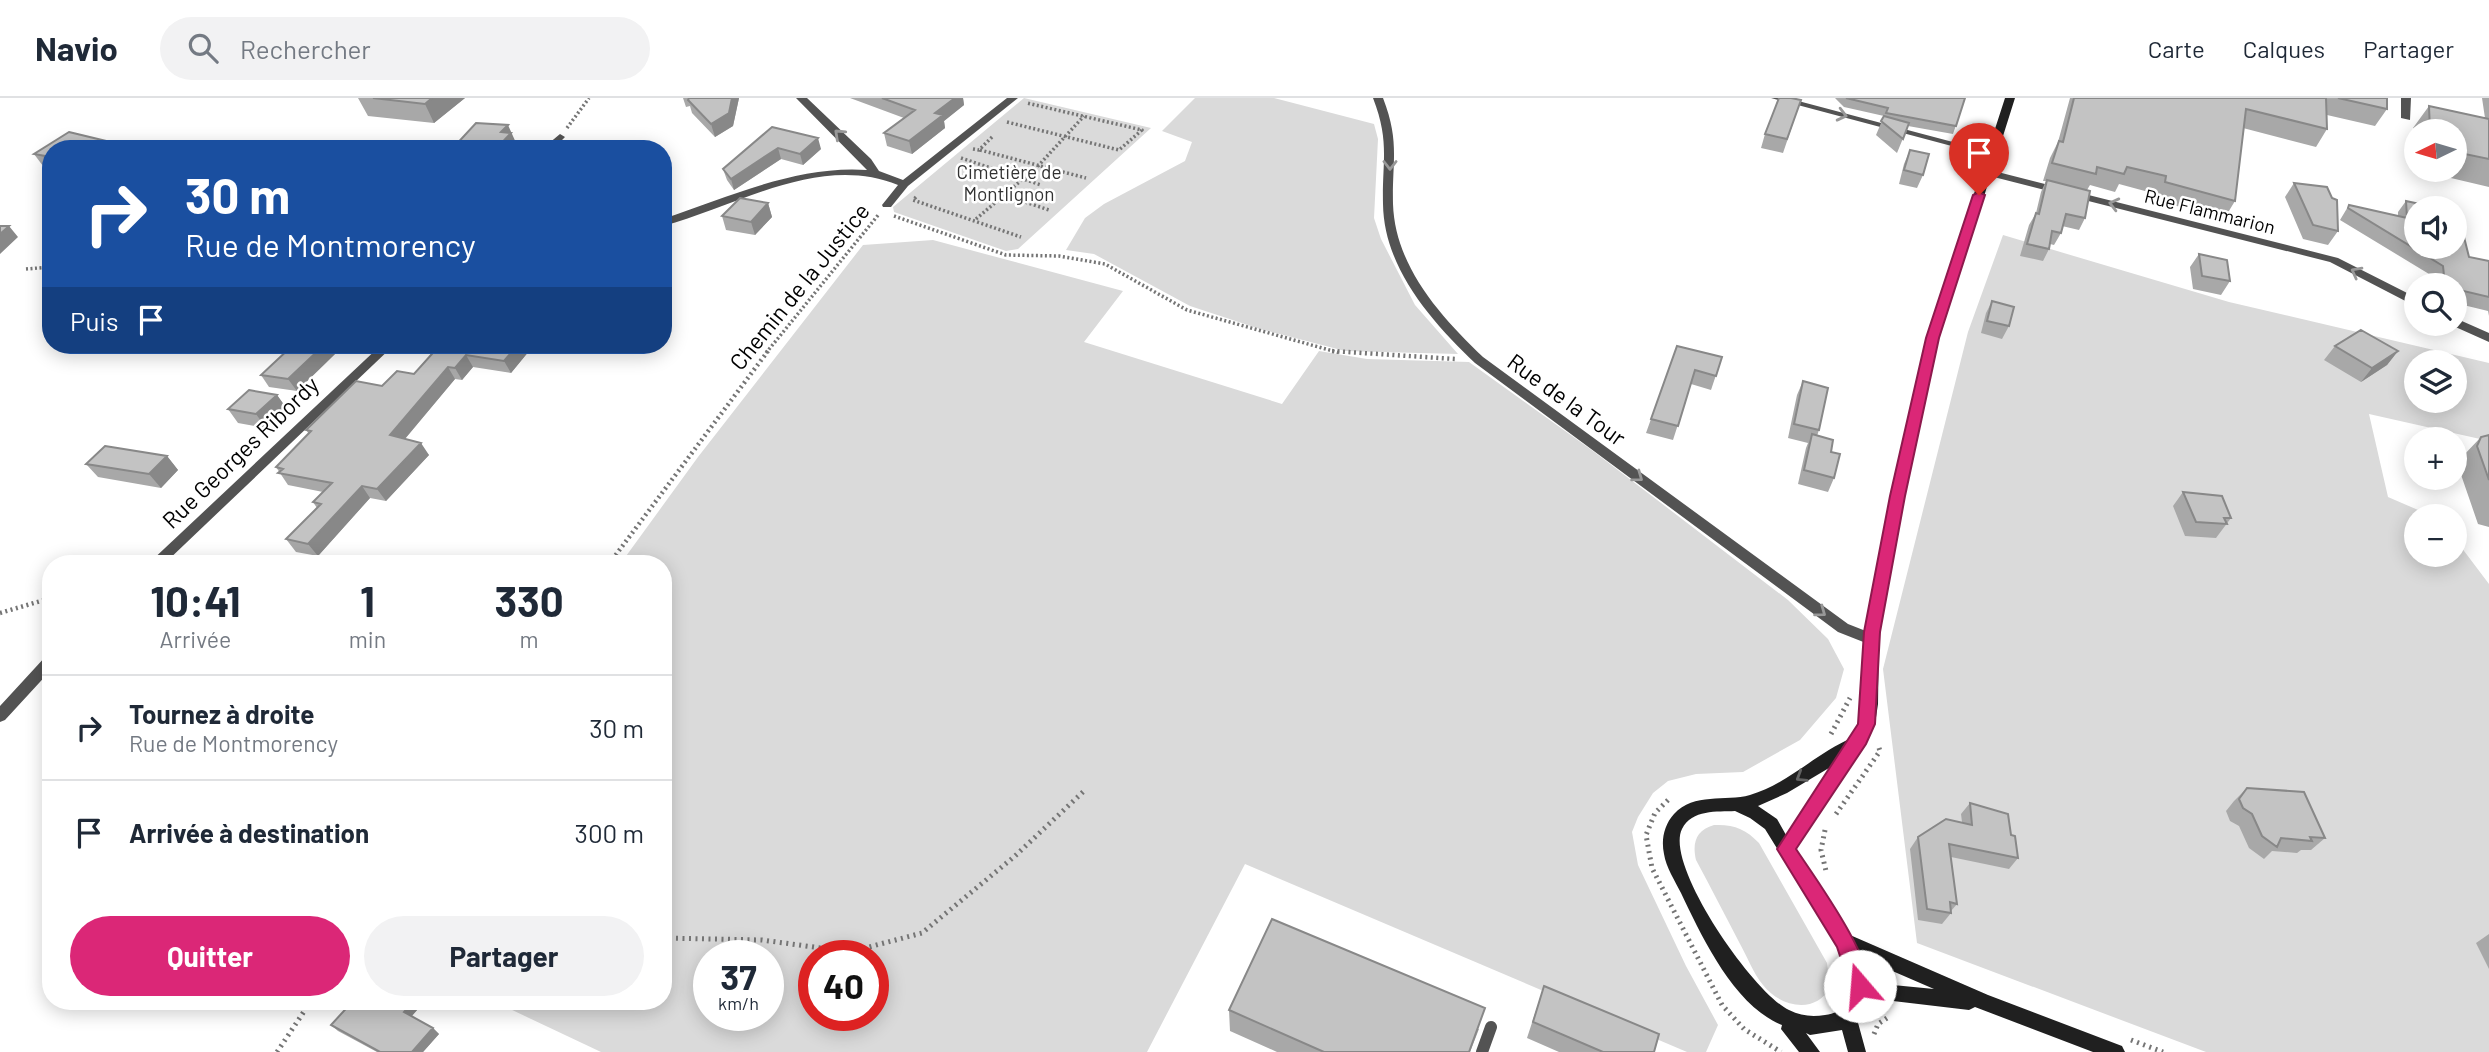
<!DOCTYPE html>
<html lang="fr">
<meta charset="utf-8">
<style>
body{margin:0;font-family:Barlow,sans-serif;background:#f2f2f3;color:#1f2937;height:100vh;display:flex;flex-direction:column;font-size:26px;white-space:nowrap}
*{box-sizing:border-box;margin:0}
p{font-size:23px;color:#747a83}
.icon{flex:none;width:38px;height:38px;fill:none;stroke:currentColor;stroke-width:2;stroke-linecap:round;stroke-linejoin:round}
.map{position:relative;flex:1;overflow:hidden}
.details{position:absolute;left:42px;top:457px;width:630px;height:455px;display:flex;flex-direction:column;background:#fff;border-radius:28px;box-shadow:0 4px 18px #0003}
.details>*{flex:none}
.guide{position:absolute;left:42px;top:42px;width:630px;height:214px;border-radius:28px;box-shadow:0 4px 18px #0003;background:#1a4fa0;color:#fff;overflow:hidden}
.needle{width:46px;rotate:265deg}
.buttons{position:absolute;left:2404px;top:21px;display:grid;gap:14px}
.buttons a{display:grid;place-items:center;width:63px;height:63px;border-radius:50%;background:#fff;box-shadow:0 4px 18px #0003;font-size:35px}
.speed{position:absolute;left:693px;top:842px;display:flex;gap:14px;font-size:35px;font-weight:700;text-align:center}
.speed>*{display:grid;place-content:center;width:91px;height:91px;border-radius:50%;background:#fff;box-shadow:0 4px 18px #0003;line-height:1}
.speed small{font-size:18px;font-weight:400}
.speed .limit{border:10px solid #d22;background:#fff;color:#111}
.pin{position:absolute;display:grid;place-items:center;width:60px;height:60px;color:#fff;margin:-72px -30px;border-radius:50% 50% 50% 0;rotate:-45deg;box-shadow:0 0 7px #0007}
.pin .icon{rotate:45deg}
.me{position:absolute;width:77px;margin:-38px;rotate:342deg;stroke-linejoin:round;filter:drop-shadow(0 0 5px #0008)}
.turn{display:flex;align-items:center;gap:24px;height:147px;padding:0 28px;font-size:32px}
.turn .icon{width:91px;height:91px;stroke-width:2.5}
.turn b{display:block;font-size:49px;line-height:60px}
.then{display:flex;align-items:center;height:66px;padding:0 28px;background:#0003;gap:14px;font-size:26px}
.eta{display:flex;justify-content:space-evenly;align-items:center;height:119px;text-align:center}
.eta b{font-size:42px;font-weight:700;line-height:49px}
.button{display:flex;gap:14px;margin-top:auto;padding:14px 28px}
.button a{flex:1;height:80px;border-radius:42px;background:#db2777;color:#fff;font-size:28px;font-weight:700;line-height:80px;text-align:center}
.button a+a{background:#f2f2f3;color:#1f2937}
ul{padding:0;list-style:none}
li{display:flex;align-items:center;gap:21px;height:105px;padding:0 28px;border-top:2px solid #e0e1e3}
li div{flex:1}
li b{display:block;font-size:26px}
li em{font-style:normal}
header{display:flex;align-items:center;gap:42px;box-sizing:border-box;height:98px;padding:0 35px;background:#fff;border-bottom:2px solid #e0e1e3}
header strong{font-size:33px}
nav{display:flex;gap:38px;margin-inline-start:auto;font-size:24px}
.search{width:490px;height:63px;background:#f2f2f3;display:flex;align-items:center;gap:18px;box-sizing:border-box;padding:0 24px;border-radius:38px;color:#747a83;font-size:26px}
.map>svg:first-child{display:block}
</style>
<header>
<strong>Navio</strong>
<div class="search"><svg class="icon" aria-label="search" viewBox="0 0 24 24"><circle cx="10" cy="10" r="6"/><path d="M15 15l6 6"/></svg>Rechercher</div>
<nav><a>Carte</a><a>Calques</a><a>Partager</a></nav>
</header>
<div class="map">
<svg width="2489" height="954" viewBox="0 0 2489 954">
<rect width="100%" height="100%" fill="#fff"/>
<!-- green -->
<path fill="#dadada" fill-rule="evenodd" d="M1024 0 1151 30 1018 151 1006 153 894 114 893 109Z
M1195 0H1274L1374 26 1378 41 1374 120 1381 141 1415 207 1458 256 1345 253 1260 231 1190 208 1094 156 1066 152 1085 120 1104 106 1185 63 1192 44 1162 33Z
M2003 137 2229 204 2489 265V343L2369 316 2388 399 2432 418H2417V457H2455V441L2489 486V954H2206L1917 845 1883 571 1968 234ZM2417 264H2455V303H2417Z
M933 142 1123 193 1084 244 1282 306 1319 253 1367 261 1469 264 1593 353 1788 502 1828 541 1844 571 1836 600 1800 642 1743 674 1696 676 1668 683 1653 695 1638 719 1632 734 1638 767 1686 868 1718 927 1706 954H1687L1245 766 1147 954H601L493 903H663V466L621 465 698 359 863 147ZM709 858H768V917H709ZM814 858H873V917H814Z
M1714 727C1733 726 1746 731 1759 745L1827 865 1830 889C1816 917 1780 909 1763 887 1753 875 1747 858 1739 844 1725 817 1711 790 1696 762 1692 745 1696 732 1714 727Z"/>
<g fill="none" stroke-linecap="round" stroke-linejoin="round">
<!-- path-far2 -->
<path stroke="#757575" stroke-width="3.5" stroke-dasharray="2 2.5" stroke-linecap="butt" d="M1007 24 1119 52 1142 32 1027 5
M567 30 589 0
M973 51 979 52 993 38
M980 52 1086 80
M961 60 1041 87
M1004 97 1049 112
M916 99 913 102 1021 139
M894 118 1006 157 1059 158 1105 166 1187 212 1340 255
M976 121 1038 68 1084 18
M26 171 51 169
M766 255 879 116"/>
<!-- path-far1 -->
<path stroke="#757575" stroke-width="4.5" stroke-dasharray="2 3.5" stroke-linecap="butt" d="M1332 253 1455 261
M609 466 768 253
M0 515 51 500"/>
<!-- path -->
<path stroke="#757575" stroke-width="5" stroke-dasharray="2 4.5" stroke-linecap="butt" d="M1831 636 1850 600
M1668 702 1655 715 1646 737 1652 770 1722 907 1744 931 1781 954
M1836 716 1880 653 1878 647
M1825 732 1821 752 1826 773
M663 840 762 842 850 854 922 835 1015 758 1084 693
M1874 936 1878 926 1890 918
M2131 942 2163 954
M277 954 311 903"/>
<!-- lane -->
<path stroke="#535353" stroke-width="12" d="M1482 954 1491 929"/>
<!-- street -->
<path fill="#535353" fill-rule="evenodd" d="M796 0H807L871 61 879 73 903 82 1007 0H1018L908 88 891 109H883L882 107 898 87C820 55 737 108 663 128V121C729 99 797 67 867 72Z
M1373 0H1383C1400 44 1392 62 1393 106 1395 168 1440 218 1483 259L1848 526 1876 537 1878 541 1876 545 1871 547 1838 534 1475 265C1431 223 1384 170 1383 106 1382 62 1390 44 1373 0Z
M1771 0H1787L1998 56 1993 59Z
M2401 0H2411L2410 22 2401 20Z
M560 36 565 39 553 51H542Z
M1986 71 2338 160 2417 200V209L2330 164 1982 76 1981 74Z
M2455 220 2489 235V244L2451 227 2455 226Z
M381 247H394L164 466H148Z
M51 556V572L5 622 0 624V608L46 558Z"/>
<!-- secondary -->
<path fill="#202020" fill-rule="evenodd" d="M2005 0H2015L1939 241 1905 398 1879 534 1878 606 1875 626 1865 646 1795 751 1850 837 1988 897 2122 948 2125 954H2093L1975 909 1969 912 1893 903 1864 908 1857 921 1866 954H1848L1842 932 1810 937 1806 935 1820 954H1799L1781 931 1782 927C1734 908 1702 839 1681 795 1675 783 1666 769 1664 756 1661 742 1664 727 1674 716 1694 694 1725 704 1750 697 1788 686 1816 655 1852 640L1859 626 1862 606 1865 534 1891 398 1927 241ZM1834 667 1786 737 1777 721 1758 708 1787 695ZM1735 713 1750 720 1765 731 1841 854C1852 878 1859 913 1825 917 1812 919 1801 918 1789 912 1754 896 1664 767 1682 731 1692 711 1717 714 1735 713ZM1860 859 1934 891 1893 887 1867 890Z"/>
</g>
<!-- wall -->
<path fill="#a8a8a8" d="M358 0H465L434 25 368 18Z
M683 0H739L733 28 715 39 692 15 690 8 686 9Z
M850 0H963L964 7 944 23 945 30 912 56 887 48 884 35 904 20Z
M1835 0H1965L1953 36 1908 28 1897 55 1876 37 1884 18 1844 9Z
M2070 0H2387V11L2375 28 2327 17V31L2316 49 2243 30 2235 103 2224 121 2155 102 2156 96 2119 86 2115 94 2090 87 2087 92 2085 120 2079 132 2062 128 2061 135 2054 147 2050 146 2049 151 2043 163 2020 158 2029 127 2036 115 2041 94 2046 83H2043L2050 60 2058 44Z
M2482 0H2489V89L2417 72H2455V33H2417V72L2414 71 2413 30 2429 8 2485 20Z
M1801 2 1783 55 1761 50 1765 36Z
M772 29 821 51 803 67 781 61 734 92 727 82 723 71Z
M69 34 131 49 132 51H51V77L49 76 34 56Z
M1910 52 1923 77 1917 90 1899 86 1904 66Z
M2294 85 2338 133 2328 147 2303 141 2285 99Z
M2406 103 2417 149 2489 163V218L2488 213 2455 205V187H2434V179L2340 122 2349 107 2398 118V114Z
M768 105 772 119 755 137 726 132 722 118Z
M2199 156 2230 183 2221 197 2193 191 2190 169Z
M1992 203 2009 228 2002 241 1981 235 1986 215Z
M293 247H333L332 249 330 248 335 256 297 293 269 289 261 277Z
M435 247H534L511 275 473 269 462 282 455 281 405 341 429 357 386 403 370 400 318 458 296 454 286 441 317 410 313 404 323 394 288 387 276 369 309 336 306 332 382 288 414 276 438 248Z
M1677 248 1722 259 1711 292 1691 286 1673 342 1646 335Z
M2335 248 2398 253 2387 267 2361 284 2324 262Z
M1803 283 1819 332 1817 338 1831 354 1834 380 1828 394 1798 386 1806 350 1808 345 1788 340 1797 297Z
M277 297 287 311 266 330 238 325 228 311Z
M2489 337V429L2478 426 2458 368 2462 359 2481 339Z
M167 358 178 372 161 390 98 379 86 366Z
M2183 394 2231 420 2216 440 2185 438 2173 408Z
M2247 690 2325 740 2311 752H2301L2297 755 2272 753 2264 761 2249 750 2239 728 2230 723 2226 713 2234 703Z
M1970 705 2011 737 2018 760 2009 771 1951 759 1957 806 1951 813V815L1942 826 1918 822 1910 751 1918 739 1962 724 1961 716Z
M2489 836V871L2476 845Z
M1544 888 1654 954H1559L1527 940Z
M353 903H425L411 919 433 930 439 936 423 954H377L338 933 331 927Z
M1229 912 1479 931 1470 954H1277L1230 933Z"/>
<!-- shaded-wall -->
<path fill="#888" d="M432 0H465L434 25 425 6Z
M732 0H739L733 28 715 39 711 26Z
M955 0H963L964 7 944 23 945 30 912 56 909 43 935 15Z
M508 27 517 47 513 51H496L501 34Z
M818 40 821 51 803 67 800 56Z
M778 50 781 61 734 92 731 81Z
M768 105 772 119 755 137 751 124Z
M9 128 18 139 0 156V136Z
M324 247H329L335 256 297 293 288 281Z
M518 247H534L511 275 504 263Z
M2398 253 2387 267 2361 284 2372 270Z
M466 257 473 269 462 282 455 270Z
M448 269 455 281 398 349 390 337Z
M277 297 287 311 266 330 256 316Z
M421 345 429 357 386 403 377 391Z
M167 358 178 372 161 390 149 376Z
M362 388 370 400 318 458 308 446Z
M414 903H425L410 920 404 914Z
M433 930 439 936 423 954H412Z"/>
<!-- building -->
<path fill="#c3c3c3" stroke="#888" stroke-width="2" d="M373 0H432L425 6Z
M689 0H732L729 15 711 26 688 2Z
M882 0H955L935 15 943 17 909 43 884 35 915 12Z
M1779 0H1791L1801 2 1787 41 1765 36Z
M1846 0H1965L1956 28 1886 15 1888 10Z
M2074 0H2326L2327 31 2246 11 2235 103 2165 84 2166 78 2127 69 2124 76 2097 69 2096 76 2052 65 2059 43 2063 44Z
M2338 0H2387V11Z
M2429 8 2489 21V61L2455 54V33H2430Z
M1884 18 1909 25 1903 41 1881 23Z
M476 25 508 27 501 34 511 35 496 51H452Z
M772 29 818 40 800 56 778 50 731 81 723 71Z
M69 34 131 49 128 51H51V59L34 56Z
M1910 52 1929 56 1923 77 1904 72Z
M2047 82 2090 93 2085 120 2066 116 2061 135 2052 133 2049 151 2027 146 2036 115 2039 116Z
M2294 85 2327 89 2332 100 2337 102 2338 133 2313 127Z
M740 100 768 105 751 124 722 118Z
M2406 103 2434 109V110H2417V149H2455V133L2463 135 2469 159 2489 163V199L2455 191V187H2445L2443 168 2348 110 2349 107 2407 120Z
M0 128H9L0 136Z
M2199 156 2227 162 2230 183 2202 178Z
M1992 203 2014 209 2009 228 1987 223Z
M2361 232 2398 253 2372 270 2335 248Z
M293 247H324L288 281 261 277Z
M440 247H518L504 263 466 257 455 270 448 269 390 337 421 345 377 391 362 388 308 446 286 441 321 406 313 404 332 385 278 375 283 371 276 369 311 333 306 332 356 283 382 288 397 273 414 276Z
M1677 248 1722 259 1716 278 1695 272 1678 328 1651 321Z
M1803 283 1828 290 1819 332 1794 326Z
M249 292 277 297 256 316 228 311Z
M1812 336 1833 342 1831 354 1840 356 1834 380 1804 372Z
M2489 337V382L2477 348 2481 339Z
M105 348 167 358 149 376 86 366Z
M2183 394 2222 398 2231 420H2224L2227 426 2196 424Z
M2247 690 2304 694 2325 740 2310 739 2312 743 2281 740 2277 749 2262 738 2252 716 2243 710 2239 701Z
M1970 705 2008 716 2011 737 2015 738 2018 760 1949 746 1957 806 1950 804 1951 815 1927 811 1918 739 1946 721 1972 727Z
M1272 821 1485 910 1469 954H1324L1229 912Z
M1544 888 1659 936 1654 954H1603L1533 924Z
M353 903H414L404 914 433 930 412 954H380L331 927Z"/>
<!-- one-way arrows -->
<defs><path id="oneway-chevron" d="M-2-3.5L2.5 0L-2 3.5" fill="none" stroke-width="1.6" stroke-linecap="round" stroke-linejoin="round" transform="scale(1.75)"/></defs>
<g stroke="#989898">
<use href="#oneway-chevron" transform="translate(1842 17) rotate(14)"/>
<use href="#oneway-chevron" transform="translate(839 36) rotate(-137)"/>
<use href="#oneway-chevron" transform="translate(1390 67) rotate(90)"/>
<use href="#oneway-chevron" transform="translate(2114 106) rotate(-166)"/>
<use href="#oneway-chevron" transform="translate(2356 174) rotate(-152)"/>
<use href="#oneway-chevron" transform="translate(1638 379) rotate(36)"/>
<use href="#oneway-chevron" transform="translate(1821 514) rotate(36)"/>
</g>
<use stroke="#636363" href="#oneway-chevron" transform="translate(1801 679) rotate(148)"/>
<!-- route -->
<path fill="#db2777" stroke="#8e194d" stroke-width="2" d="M1979 94 1985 97 1939 240 1905 398 1880 534 1875 626 1866 646 1796 751C1813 777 1879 867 1867 894L1860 897 1852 894 1837 849 1777 751 1858 626 1864 534 1890 398 1926 240 1973 97Z"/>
<g text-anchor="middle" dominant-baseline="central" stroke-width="5" stroke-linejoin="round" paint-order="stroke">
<!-- far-park labels -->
<g font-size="19" fill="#313131" stroke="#fff">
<text x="1009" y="73">Cimetière de<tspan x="1009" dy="22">Montlignon</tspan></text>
</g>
<!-- far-street labels -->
<g font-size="19" fill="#000" stroke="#fff">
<text transform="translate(2210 113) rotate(14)">Rue Flammarion</text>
</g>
<!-- street labels -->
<g font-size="23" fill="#000" stroke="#fff">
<text transform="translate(799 188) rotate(-51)">Chemin de la Justice</text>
<text transform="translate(1567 301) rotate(36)">Rue de la Tour</text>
<text transform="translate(240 354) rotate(-44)">Rue Georges Ribordy</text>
</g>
</g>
</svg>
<div class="buttons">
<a><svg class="needle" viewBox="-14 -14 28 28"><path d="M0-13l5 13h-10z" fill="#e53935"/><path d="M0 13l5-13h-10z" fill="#747a83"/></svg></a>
<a><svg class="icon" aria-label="sound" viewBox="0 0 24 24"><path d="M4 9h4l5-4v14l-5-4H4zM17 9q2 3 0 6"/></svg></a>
<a><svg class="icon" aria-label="search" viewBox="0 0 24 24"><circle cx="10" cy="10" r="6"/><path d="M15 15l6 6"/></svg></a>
<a><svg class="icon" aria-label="layers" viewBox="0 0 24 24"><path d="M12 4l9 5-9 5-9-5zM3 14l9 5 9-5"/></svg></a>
<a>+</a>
<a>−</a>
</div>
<div class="speed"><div>37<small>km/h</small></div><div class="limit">40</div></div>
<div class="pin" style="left:1979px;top:97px;background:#d93025"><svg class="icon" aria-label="arrive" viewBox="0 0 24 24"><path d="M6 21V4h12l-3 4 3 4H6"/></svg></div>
<svg class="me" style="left:1860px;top:888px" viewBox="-20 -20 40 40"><circle r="19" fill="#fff"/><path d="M0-13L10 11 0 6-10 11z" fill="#db2777"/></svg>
<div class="guide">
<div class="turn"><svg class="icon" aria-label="right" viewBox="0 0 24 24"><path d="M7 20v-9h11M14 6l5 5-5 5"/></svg><div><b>30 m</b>Rue de Montmorency</div></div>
<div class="then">Puis<svg class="icon" aria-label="arrive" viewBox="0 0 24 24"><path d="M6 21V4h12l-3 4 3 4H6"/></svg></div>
</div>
<section class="details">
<div class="eta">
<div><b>10:41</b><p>Arrivée</p></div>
<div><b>1</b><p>min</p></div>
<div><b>330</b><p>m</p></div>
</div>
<ul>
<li><svg class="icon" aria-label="right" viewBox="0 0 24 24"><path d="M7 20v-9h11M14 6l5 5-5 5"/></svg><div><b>Tournez à droite</b><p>Rue de Montmorency</p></div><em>30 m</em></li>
<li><svg class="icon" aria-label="arrive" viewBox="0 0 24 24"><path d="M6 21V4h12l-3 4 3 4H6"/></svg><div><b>Arrivée à destination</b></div><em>300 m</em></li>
</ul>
<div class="button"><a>Quitter</a><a>Partager</a></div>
</section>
</div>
